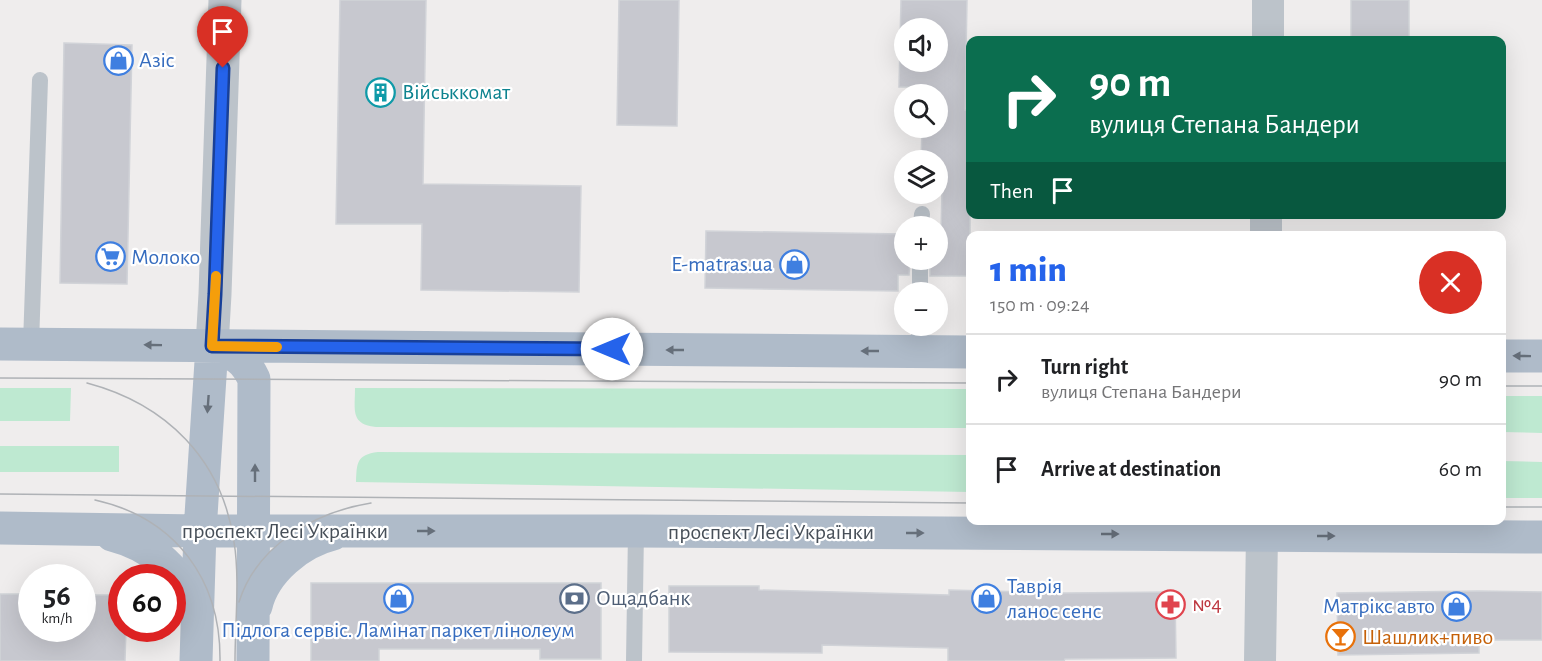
<!DOCTYPE html>
<meta charset="utf-8">
<style>
body{margin:0;font-family:"Alegreya Sans",sans-serif;background:#f2f2f2;color:#202124;height:100vh;display:flex;flex-direction:column;font-size:22px;white-space:nowrap}
*{box-sizing:border-box;margin:0}
p{font-size:20px;color:#757577}
.icon{flex:none;width:33px;height:33px;fill:none;stroke:currentColor;stroke-width:2;stroke-linecap:round;stroke-linejoin:round}
.map{position:relative;flex:1;overflow:hidden}
.drawer{position:absolute;left:966px;top:231px;width:540px;height:294px;display:flex;flex-direction:column;background:#fff;border-radius:12px;box-shadow:0 6px 24px #0002}
.drawer>*{flex:none}
.top-card{position:absolute;left:966px;top:36px;width:540px;height:183px;border-radius:12px;box-shadow:0 6px 24px #0002;background:#0b6e4f;color:#fff;overflow:hidden}
.controls{position:absolute;left:894px;top:18px;display:grid;gap:12px}
.controls a{display:grid;place-items:center;width:54px;height:54px;border-radius:50%;background:#fff;box-shadow:0 6px 24px #0002;font-size:30px}
.speed{position:absolute;left:18px;top:564px;display:flex;gap:12px;font-size:30px;font-weight:700;text-align:center}
.speed>*{display:grid;place-content:center;width:78px;height:78px;border-radius:50%;background:#fff;box-shadow:0 6px 24px #0002;line-height:1}
.speed small{font-size:15px;font-weight:400}
.speed .limit{border:9px solid #d22;background:#fff;color:#111}
.pin{position:absolute;display:grid;place-items:center;width:51px;height:51px;color:#fff;margin:-62px -26px;border-radius:50% 50% 50% 0;rotate:-45deg;box-shadow:0 0 6px #0007}
.pin .icon{rotate:45deg}
.me{position:absolute;width:66px;margin:-33px;rotate:270deg;stroke-linejoin:round;filter:drop-shadow(0 0 4px #0008)}
.turn{display:flex;align-items:center;gap:21px;height:126px;padding:0 24px;font-size:27px}
.turn .icon{width:78px;height:78px;stroke-width:2.5}
.turn b{display:block;font-size:42px;line-height:51px}
.then{display:flex;align-items:center;height:57px;padding:0 24px;background:#0003;gap:12px;font-size:22px}
.round{display:grid;place-items:center;flex:none;width:63px;height:63px;border-radius:32px;background:#f2f2f2}
.headline{display:flex;align-items:center;justify-content:space-between;height:102px;padding:0 24px}
h1{font-size:36px;font-weight:800;line-height:45px;color:#2563eb}
ul{padding:0;list-style:none}
li{display:flex;align-items:center;gap:18px;height:90px;padding:0 24px;border-top:2px solid #e0e0e0}
li div{flex:1}
li b{display:block;font-size:22px}
li em{font-style:normal}
.map>svg:first-child{display:block}
</style>
<div class="map">
<svg width="1542" height="661" viewBox="0 0 1542 661">
<rect width="100%" height="100%" fill="#efeded"/>
<!-- green -->
<path fill="#bee9d1" d="M0 388H71L70 421H0Z
M355 388 970 389V428L376 427C350 424 355 410 355 388Z
M1502 396H1542V433L1502 432Z
M0 446H119V472H0Z
M378 452 970 455V492L356 482C357 463 356 455 378 452Z
M1502 461 1542 462V498H1502Z"/>
<!-- building -->
<path fill="#c7c8cf" stroke="#d1d3d8" stroke-width="1.5" fill-rule="evenodd" d="M340 0H426L423 184 581 186 579 292 421 290 422 224H336Z
M619 0H679L677 126 617 125Z
M901 0H967L965 110H970V276H930V260H938V234H941L942 187H938V160H921L922 128H938V94H923V87H899ZM904 28H938V62H904Z
M1351 0H1409V40H1351Z
M64 43 132 45 127 284 60 283Z
M706 231 904 234V260H910L909 275H898V291L705 288Z
M311 583H601V659H540V649H379V661H311Z
M669 586H759V590L949 595V590L1065 593 1175 592 1176 658 1065 659 1064 661H948V648L822 645V653L669 652Z
M1478 591 1542 592V640H1479V653L1338 655 1337 593Z
M0 594H32V628H82V595H122V628H126L125 661H0Z"/>
<g fill="none" stroke-linecap="round" stroke-linejoin="round">
<!-- service -->
<path stroke="#bcc3ca" stroke-width="16" d="M921 226 922 214
M920 292V260
M31 344 40 80
M919 352V326
M634 661 636 531"/>
<!-- minor -->
<path stroke="#bcc3ca" stroke-width="32" d="M1268 40V0
M1266 236V214
M1260 661 1262 535"/>
<!-- tertiary -->
<path stroke="#bcc3ca" stroke-width="33" d="M212 346 215 294 225 0"/>
<!-- primary -->
<path stroke="#afbbc9" stroke-width="33" d="M0 344 970 352
M213 347C235 354 244 358 254 379L253 661
M1502 356H1542
M0 528 200 531H636L1542 537
M112 535C155 546 180 571 196 612
M256 606C264 571 300 542 333 534
M196 661 200 531 212 346"/>
<!-- tram -->
<path stroke="#afb2b6" stroke-width="1.5" d="M0 378 970 383
M87 383C166 404 222 459 234 542 240 578 235 624 235 661
M1502 386H1542
M0 494 970 503
M95 500C176 518 221 580 220 661
M1502 507H1542
M239 602C257 545 315 512 371 503"/>
</g>
<!-- one-way arrows -->
<defs><path id="oneway-solid" d="M-6-.8H1V-3.2L6.5 0L1 3.2V.8H-6Z" transform="scale(1.5)"/></defs>
<g fill="#666f7a">
<use href="#oneway-solid" transform="translate(153 345) rotate(-179)"/>
<use href="#oneway-solid" transform="translate(675 350) rotate(-180)"/>
<use href="#oneway-solid" transform="translate(870 351) rotate(-180)"/>
<use href="#oneway-solid" transform="translate(1522 356) rotate(-179)"/>
<use href="#oneway-solid" transform="translate(208 404) rotate(94)"/>
<use href="#oneway-solid" transform="translate(255 473) rotate(-90)"/>
<use href="#oneway-solid" transform="translate(426 531)"/>
<use href="#oneway-solid" transform="translate(915 533)"/>
<use href="#oneway-solid" transform="translate(1110 534)"/>
<use href="#oneway-solid" transform="translate(1326 536)"/>
</g>
<g fill="none" stroke-linecap="round" stroke-linejoin="round">
<defs>
<path id="route" d="M223 68 215 294 212 346 612 349"/>
</defs>
<!-- route casing -->
<use href="#route" stroke="#184099" stroke-width="15"/>
<!-- route -->
<use href="#route" stroke="#2563eb" stroke-width="10"/>
<!-- slow -->
<path stroke="#f59e0b" stroke-width="10" d="M216 276 212 346 277 347"/>
</g>
<!-- icons -->
<defs>
<symbol id="shop-ring" viewBox="-11 -11 22 22"><circle r="9.5" fill="#fff" stroke="#3f7fe0" stroke-width="1.5"/><path d="M-5-2.5h2.3a2.7 3.5 0 0 1 5.4 0H5L5.5 6h-11ZM-1.5-2.5h3a1.5 2.3 0 0 0-3 0Z" fill="#3f7fe0"/></symbol>
<symbol id="building-ring" viewBox="-11 -11 22 22"><circle r="9.5" fill="#fff" stroke="#0f9aa8" stroke-width="1.5"/><path d="M-4-6H4V6H1V3H-1V6H-4ZM-2.5-4.3h1.7v1.8h-1.7ZM.8-4.3h1.7v1.8H.8ZM-2.5-1h1.7V.8h-1.7ZM.8-1h1.7V.8H.8Z" fill="#0f9aa8"/></symbol>
<symbol id="supermarket-ring" viewBox="-11 -11 22 22"><circle r="9.5" fill="#fff" stroke="#3f7fe0" stroke-width="1.5"/><path d="M-6-5.5h2.5l.6 2H6L4.5 2H-2.5L-4.4-4H-6ZM-1.5 3.2a1.3 1.3 0 1 0 .1 0ZM3 3.2a1.3 1.3 0 1 0 .1 0Z" fill="#3f7fe0"/></symbol>
<symbol id="bank-ring" viewBox="-11 -11 22 22"><circle r="9.5" fill="#fff" stroke="#5c6f8a" stroke-width="1.5"/><path d="M-6-4H6V4H-6ZM0-2.3a2.3 2.3 0 1 0 0 4.6a2.3 2.3 0 1 0 0-4.6Z" fill="#5c6f8a"/></symbol>
<symbol id="pharmacy-ring" viewBox="-11 -11 22 22"><circle r="9.5" fill="#fff" stroke="#e0444e" stroke-width="1.5"/><path d="M-2-6h4v4h4v4h-4v4h-4v-4h-4v-4h4Z" fill="#e0444e"/></symbol>
<symbol id="bar-ring" viewBox="-11 -11 22 22"><circle r="9.5" fill="#fff" stroke="#e8710a" stroke-width="1.5"/><path d="M-6-5H6L.8 .8V4.5H3.5V6h-7V4.5H-.8V.8Z" fill="#e8710a"/></symbol>
</defs>
<g fill-rule="evenodd">
<use href="#shop-ring" x="102" y="44" width="33" height="33"/>
<use href="#building-ring" x="364" y="76" width="33" height="33"/>
<use href="#supermarket-ring" x="94" y="240" width="33" height="33"/>
<use href="#shop-ring" x="778" y="248" width="33" height="33"/>
<use href="#shop-ring" x="382" y="582" width="33" height="33"/>
<use href="#bank-ring" x="558" y="582" width="33" height="33"/>
<use href="#shop-ring" x="970" y="582" width="33" height="33"/>
<use href="#pharmacy-ring" x="1154" y="588" width="33" height="33"/>
<use href="#shop-ring" x="1440" y="590" width="33" height="33"/>
<use href="#bar-ring" x="1324" y="620" width="33" height="33"/>
</g>
<g text-anchor="middle" dominant-baseline="central" stroke-width="4.5" stroke-linejoin="round" paint-order="stroke">
<!-- shop labels -->
<g font-size="22" fill="#366cbe" stroke="#fff" text-anchor="start">
<text x="139" y="60">Азіс</text>
<text x="131" y="257">Молоко</text>
<text x="773" y="264" text-anchor="end">E-matras.ua</text>
<text x="1007" y="586">Таврія<tspan x="1007" dy="25">ланос сенс</tspan></text>
<text x="1435" y="606" text-anchor="end">Матрікс авто</text>
<text x="398" y="630" text-anchor="middle">Підлога сервіс. Ламінат паркет лінолеум</text>
</g>
<!-- culture labels -->
<g font-size="22" fill="#0d838f" stroke="#fff" text-anchor="start">
<text x="402" y="92">Військкомат</text>
</g>
<!-- street labels -->
<g font-size="22" fill="#474f58" stroke="#fff">
<text x="285" y="531">проспект Лесі Українки</text>
<text x="771" y="532">проспект Лесі Українки</text>
</g>
<!-- service labels -->
<g font-size="22" fill="#4e5e75" stroke="#fff" text-anchor="start">
<text x="596" y="598">Ощадбанк</text>
</g>
<!-- health labels -->
<g font-size="22" fill="#be3a42" stroke="#fff" text-anchor="start">
<text x="1192" y="604">№4</text>
</g>
<!-- food labels -->
<g font-size="22" fill="#c56008" stroke="#fff" text-anchor="start">
<text x="1362" y="637">Шашлик+пиво</text>
</g>
</g>
</svg>
<div class="controls">
<a><svg class="icon" aria-label="sound" viewBox="0 0 24 24"><path d="M4 9h4l5-4v14l-5-4H4zM17 9q2 3 0 6"/></svg></a>
<a><svg class="icon" aria-label="search" viewBox="0 0 24 24"><circle cx="10" cy="10" r="6"/><path d="M15 15l6 6"/></svg></a>
<a><svg class="icon" aria-label="layers" viewBox="0 0 24 24"><path d="M12 4l9 5-9 5-9-5zM3 14l9 5 9-5"/></svg></a>
<a>+</a>
<a>−</a>
</div>
<div class="speed"><div>56<small>km/h</small></div><div class="limit">60</div></div>
<div class="pin" style="left:223px;top:68px;background:#d93025"><svg class="icon" aria-label="arrive" viewBox="0 0 24 24"><path d="M6 21V4h12l-3 4 3 4H6"/></svg></div>
<svg class="me" style="left:612px;top:349px" viewBox="-20 -20 40 40"><circle r="19" fill="#fff"/><path d="M0-13L10 11 0 6-10 11z" fill="#2563eb"/></svg>
<div class="top-card">
<div class="turn"><svg class="icon" aria-label="right" viewBox="0 0 24 24"><path d="M7 20v-9h11M14 6l5 5-5 5"/></svg><div><b>90 m</b>вулиця Степана Бандери</div></div>
<div class="then">Then<svg class="icon" aria-label="arrive" viewBox="0 0 24 24"><path d="M6 21V4h12l-3 4 3 4H6"/></svg></div>
</div>
<section class="drawer">
<div class="headline"><div><h1>1 min</h1><p>150 m · 09:24</p></div><a class="round" style="background:#d93025;color:#fff"><svg class="icon" aria-label="close" viewBox="0 0 24 24"><path d="M6 6l12 12M18 6L6 18"/></svg></a></div>
<ul>
<li><svg class="icon" aria-label="right" viewBox="0 0 24 24"><path d="M7 20v-9h11M14 6l5 5-5 5"/></svg><div><b>Turn right</b><p>вулиця Степана Бандери</p></div><em>90 m</em></li>
<li><svg class="icon" aria-label="arrive" viewBox="0 0 24 24"><path d="M6 21V4h12l-3 4 3 4H6"/></svg><div><b>Arrive at destination</b></div><em>60 m</em></li>
</ul>
</section>
</div>
